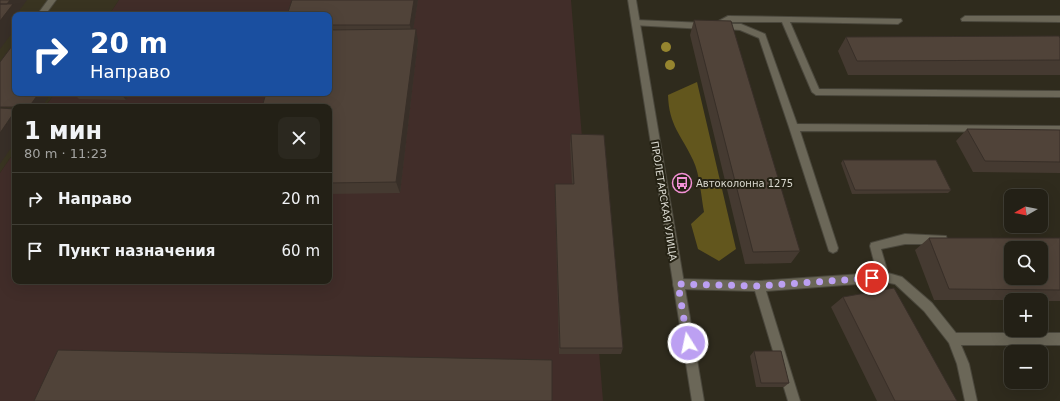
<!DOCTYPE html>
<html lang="ru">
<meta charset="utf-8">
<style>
body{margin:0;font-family:"DejaVu Sans",sans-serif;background:#2b281f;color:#f1f3f6;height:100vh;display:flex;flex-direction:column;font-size:15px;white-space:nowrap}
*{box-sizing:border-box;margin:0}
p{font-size:13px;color:#a3a3a1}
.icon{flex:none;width:22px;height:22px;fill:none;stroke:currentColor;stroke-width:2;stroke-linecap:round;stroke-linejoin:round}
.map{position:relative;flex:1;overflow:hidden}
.sheet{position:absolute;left:12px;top:104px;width:320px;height:180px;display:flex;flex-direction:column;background:#232016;border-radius:8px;box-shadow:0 4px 16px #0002,0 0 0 1px #403e35}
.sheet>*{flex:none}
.top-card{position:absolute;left:12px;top:12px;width:320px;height:84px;border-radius:8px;box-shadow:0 4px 16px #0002,0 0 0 1px #403e35;background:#1a4fa0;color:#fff;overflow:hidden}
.needle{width:26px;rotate:261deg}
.buttons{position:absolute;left:1004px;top:189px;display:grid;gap:8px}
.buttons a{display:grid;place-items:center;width:44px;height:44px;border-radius:8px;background:#232016;box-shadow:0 4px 16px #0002,0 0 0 1px #403e35;font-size:20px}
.pin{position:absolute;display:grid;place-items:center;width:34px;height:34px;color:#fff;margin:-17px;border:2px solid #fff;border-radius:50%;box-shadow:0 1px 4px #0007}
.me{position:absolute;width:44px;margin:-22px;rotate:350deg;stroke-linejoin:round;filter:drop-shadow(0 0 3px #0008)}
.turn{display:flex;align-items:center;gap:14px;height:84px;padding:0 12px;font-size:18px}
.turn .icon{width:52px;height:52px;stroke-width:2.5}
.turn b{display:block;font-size:28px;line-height:34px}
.round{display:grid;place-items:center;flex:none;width:42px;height:42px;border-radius:8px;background:#2b281f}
.head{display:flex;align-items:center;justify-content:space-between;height:68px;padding:0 12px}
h1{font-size:24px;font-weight:600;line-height:30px}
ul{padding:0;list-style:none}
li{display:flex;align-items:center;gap:12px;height:52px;padding:0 12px;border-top:1px solid #403e35}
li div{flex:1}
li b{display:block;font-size:15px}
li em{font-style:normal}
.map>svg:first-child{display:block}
</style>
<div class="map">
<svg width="1060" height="401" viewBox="0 0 1060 401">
<rect width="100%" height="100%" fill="#2f2b1d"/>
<!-- built -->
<path fill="#393421" d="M0 0H119L109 15H15V93H55L45 107H15V151L0 173Z"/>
<!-- industrial -->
<path fill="#412d29" d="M119 0H571L603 401H0V173L15 151V281H329V107H45L55 93H329V15H109Z"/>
<!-- forest -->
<path fill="#62561d" d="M697 82 736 249 719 261 698 249 691 224 704 212C701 197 700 174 693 160 681 134 669 126 668 95Z"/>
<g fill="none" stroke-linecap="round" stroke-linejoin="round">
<defs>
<path id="service" d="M48 0H56L45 15H37Z
M728 16 901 19 902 21 898 24 790 22 819 89 1060 91V97L816 95 812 92 782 22H729L726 24H741L765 34 797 124 1060 126V132L800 131 838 248 837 251 833 253 829 251 828 248 789 127 759 38 740 30 713 28V24Z
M965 16H1060V22L962 21 961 19Z
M635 20 705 23 709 26 705 29 632 25V21Z
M905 234 946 236 947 239 946 242 942 244H905L881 249 888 273 902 277 932 303 956 333H1060V345H961L969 364 977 401H965L957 364 949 343 924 311 895 284 884 282 766 291 800 401H788L755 291 678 289 674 288 673 284 674 280 678 279 759 281 877 273 870 246 871 243Z"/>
<path id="tertiary" d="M628 0H636L704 401H692Z"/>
</defs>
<!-- service casing -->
<use href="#service" stroke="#4a473c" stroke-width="2"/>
<!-- tertiary casing -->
<use href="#tertiary" stroke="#4a473c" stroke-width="2"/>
<!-- service -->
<use href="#service" fill="#6b6758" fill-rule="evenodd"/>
<!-- tertiary -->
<use href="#tertiary" fill="#6b6758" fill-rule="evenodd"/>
</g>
<!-- trees -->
<g fill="#96852f">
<circle cx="666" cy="47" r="5"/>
<circle cx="670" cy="65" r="5"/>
</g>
<!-- wall -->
<path fill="#453a31" d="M292 0H418L413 29 418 41 400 193 329 194V15Z
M694 20 800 251 791 263 745 264 690 35Z
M846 37 1060 38V75H848L838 51Z
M73 93H130L126 100 79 99Z
M967 129 1060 130V173L973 172 956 141Z
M571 134 623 348 621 354H559L555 194V184H572L570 144Z
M843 160 951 190 948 193 852 194 841 163Z
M929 238H1060V301H1041V300H934L915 250Z
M843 297 957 401H877L831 307Z
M754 351 789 383 784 387H756L750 356Z"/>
<!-- shaded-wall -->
<path fill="#382f28" d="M10 0H27L19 11 23 15H15V29L0 49V21L7 4Z
M414 0H418L412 36 410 25Z
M416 29 418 41 400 193 396 182Z
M39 93H51L42 107H29Z
M120 93H130L126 100Z
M15 111V142L0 164V133Z"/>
<!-- building -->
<path fill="#504339" stroke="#382f28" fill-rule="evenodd" d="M0 0H10L7 4H0Z
M292 0H414L410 25H329V15H287Z
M0 4H13L0 21Z
M119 12 163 13 162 15H118Z
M694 20 731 21 800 251 753 252Z
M416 29 396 182 329 183V107H262L266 93H329V30Z
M1059 36 1060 38V60L857 61 846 37Z
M15 42V93H39L29 107H0V62Z
M0 108 15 109V111L0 133Z
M967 129 1060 130V162L985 161Z
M571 134 604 135 623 348H560L555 184H574Z
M843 160H936L951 190H855Z
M929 238H1060V290L949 289ZM1011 248H1041V278H1011Z
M894 288 957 401H895L843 297Z
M58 350 552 360V401H34Z
M754 351H781L789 383H761Z"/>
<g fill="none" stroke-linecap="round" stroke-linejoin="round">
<!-- route -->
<path stroke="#bca0f2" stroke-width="7" stroke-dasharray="0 12.6" d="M688 343 678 284 758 286 872 278"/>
</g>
<!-- icons -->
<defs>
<symbol id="bus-ring" viewBox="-11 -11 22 22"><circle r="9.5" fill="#252214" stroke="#f391d5" stroke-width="1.5"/><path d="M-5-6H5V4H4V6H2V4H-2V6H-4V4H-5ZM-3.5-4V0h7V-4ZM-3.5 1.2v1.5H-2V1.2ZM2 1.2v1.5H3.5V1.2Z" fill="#f391d5"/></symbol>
</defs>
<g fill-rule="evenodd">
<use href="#bus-ring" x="671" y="172" width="22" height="22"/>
</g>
<g text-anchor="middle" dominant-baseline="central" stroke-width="4" stroke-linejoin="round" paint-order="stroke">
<!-- poi labels -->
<g font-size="10" fill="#dbdad1" stroke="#252214" text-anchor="start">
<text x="696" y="183">Автоколонна 1275</text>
</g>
<!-- street labels -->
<g font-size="10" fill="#dbdad1" stroke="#252214">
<text transform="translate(664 201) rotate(81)">ПРОЛЕТАРСКАЯ УЛИЦА</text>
</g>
</g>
</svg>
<div class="buttons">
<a><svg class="needle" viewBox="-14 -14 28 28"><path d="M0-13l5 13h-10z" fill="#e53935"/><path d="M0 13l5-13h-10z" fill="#a3a3a1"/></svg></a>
<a><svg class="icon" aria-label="search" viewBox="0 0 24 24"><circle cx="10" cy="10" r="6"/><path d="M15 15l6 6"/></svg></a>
<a>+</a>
<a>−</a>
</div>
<div class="pin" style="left:872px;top:278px;background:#d93025"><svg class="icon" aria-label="arrive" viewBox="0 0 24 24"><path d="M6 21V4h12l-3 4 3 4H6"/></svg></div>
<svg class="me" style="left:688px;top:343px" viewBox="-20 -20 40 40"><circle r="17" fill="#bca0f2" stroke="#fff" stroke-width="3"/><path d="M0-11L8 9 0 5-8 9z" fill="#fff"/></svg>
<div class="top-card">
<div class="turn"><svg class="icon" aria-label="right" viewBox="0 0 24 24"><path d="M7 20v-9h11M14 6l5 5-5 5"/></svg><div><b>20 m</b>Направо</div></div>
</div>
<section class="sheet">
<div class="head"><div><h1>1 мин</h1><p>80 m · 11:23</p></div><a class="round"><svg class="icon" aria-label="close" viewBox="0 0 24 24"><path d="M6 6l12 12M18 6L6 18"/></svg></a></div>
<ul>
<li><svg class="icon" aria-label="right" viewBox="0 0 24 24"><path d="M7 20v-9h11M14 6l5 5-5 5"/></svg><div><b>Направо</b></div><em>20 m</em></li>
<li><svg class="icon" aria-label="arrive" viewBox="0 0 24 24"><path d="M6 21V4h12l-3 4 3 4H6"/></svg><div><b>Пункт назначения</b></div><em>60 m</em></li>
</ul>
</section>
</div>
